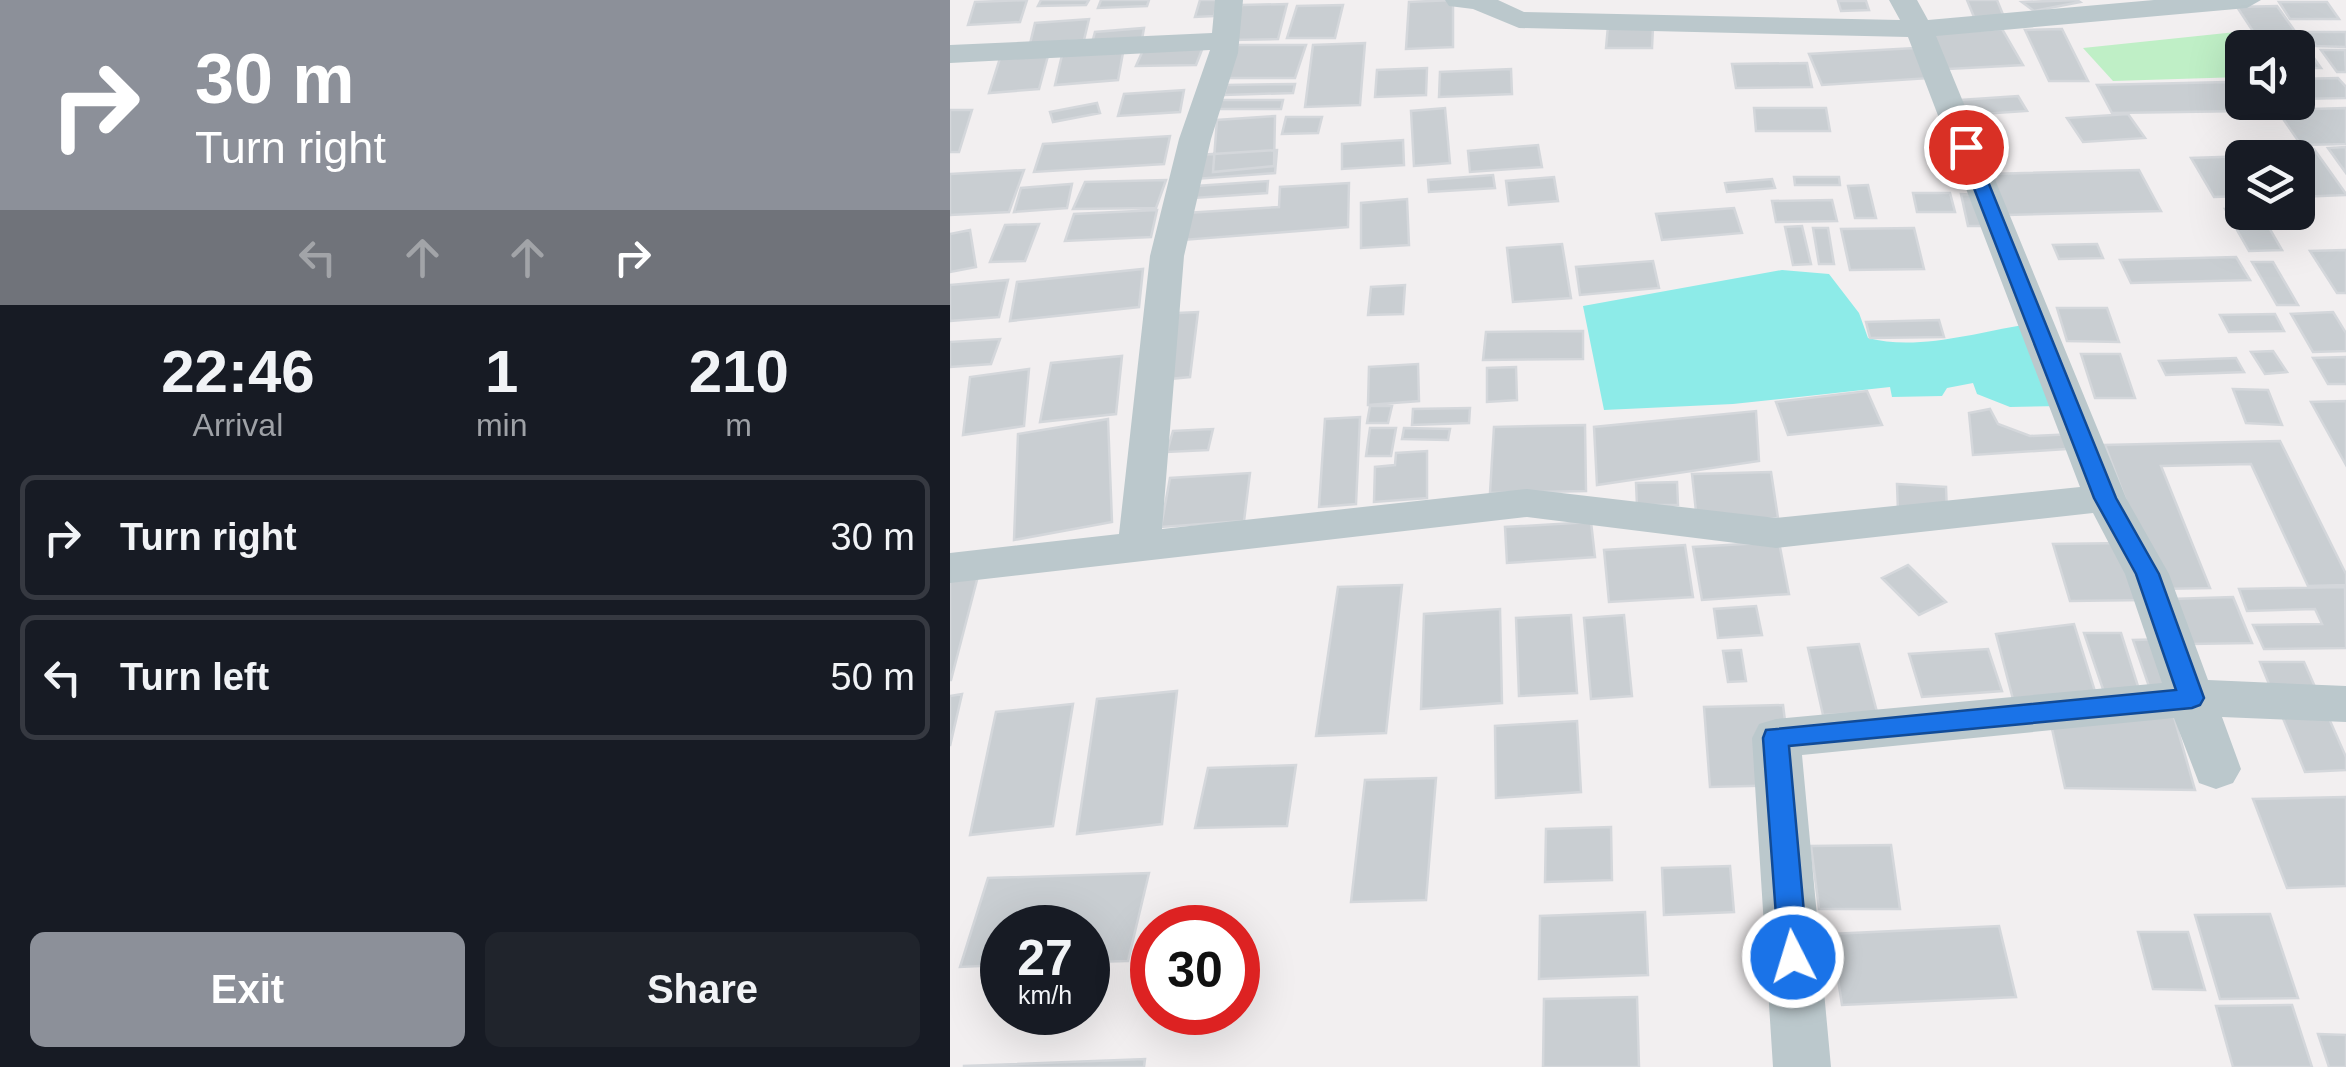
<!DOCTYPE html>
<style>
body{margin:0;font-family:Helvetica,sans-serif;background:#20242c;color:#f1f3f6;height:100vh;display:flex;flex-direction:column;font-size:38px;white-space:nowrap}
*{box-sizing:border-box;margin:0}
p{font-size:32px;color:#9ea1a6}
.icon{flex:none;width:55px;height:55px;fill:none;stroke:currentColor;stroke-width:2;stroke-linecap:round;stroke-linejoin:round}
.map{position:relative;flex:1;overflow:hidden}
.panel{display:flex;flex-direction:column;background:#171b24;width:950px}
.panel>*{flex:none}
.hud{background:#8c9099;color:#fff;overflow:hidden}
.buttons{position:absolute;left:1275px;top:30px;display:grid;gap:20px}
.buttons a{display:grid;place-items:center;width:90px;height:90px;border-radius:15px;background:#171b24;box-shadow:0 10px 40px #0002;font-size:50px}
.speed{position:absolute;left:30px;top:905px;display:flex;gap:20px;font-size:50px;font-weight:700;text-align:center}
.speed>*{display:grid;place-content:center;width:130px;height:130px;border-radius:50%;background:#171b24;box-shadow:0 10px 40px #0002;line-height:1}
.speed small{font-size:25px;font-weight:400}
.speed .limit{border:15px solid #d22;background:#fff;color:#111}
.pin{position:absolute;display:grid;place-items:center;width:85px;height:85px;color:#fff;margin:-42px;border:5px solid #fff;border-radius:50%;box-shadow:0 2px 10px #0007}
.me{position:absolute;width:110px;margin:-55px;rotate:355deg;stroke-linejoin:round;filter:drop-shadow(0 0 8px #0008)}
.turn{display:flex;align-items:center;gap:35px;height:210px;padding:0 30px;font-size:45px}
.turn .icon{width:130px;height:130px;stroke-width:2.5}
.turn b{display:block;font-size:70px;line-height:85px}
.lanes{display:flex;align-items:center;height:95px;padding:0 30px;background:#0003;justify-content:center;gap:50px;direction:ltr}
.lanes .off{opacity:.35}
.eta{display:flex;justify-content:space-evenly;align-items:center;height:170px;text-align:center}
.eta b{font-size:60px;font-weight:700;line-height:70px}
.cta{display:flex;gap:20px;margin-top:auto;padding:20px 30px}
.cta a{flex:1;height:115px;border-radius:15px;background:#8c9099;color:#fff;font-size:40px;font-weight:700;line-height:115px;text-align:center}
.cta a+a{background:#20242c;color:#f1f3f6}
ul{padding:0;list-style:none}
li{display:flex;align-items:center;gap:30px;height:125px;margin:0 20px 15px;padding:0 10px;border:5px solid #363941;border-radius:15px}
li div{flex:1}
li b{display:block;font-size:38px}
li em{font-style:normal}
main{display:flex;flex:1;min-height:0}
.map>svg:first-child{display:block}
</style>
<main>
<section class="panel">
<div class="hud">
<div class="turn"><svg class="icon" aria-label="right" viewBox="0 0 24 24"><path d="M7 20v-9h11M14 6l5 5-5 5"/></svg><div><b>30 m</b>Turn right</div></div>
<div class="lanes"><svg class="icon off" aria-label="left" viewBox="0 0 24 24"><path d="M17 20v-9H6M10 6l-5 5 5 5"/></svg><svg class="icon off" aria-label="ahead" viewBox="0 0 24 24"><path d="M12 20V5M6 11l6-6 6 6"/></svg><svg class="icon off" aria-label="ahead" viewBox="0 0 24 24"><path d="M12 20V5M6 11l6-6 6 6"/></svg><svg class="icon" aria-label="right" viewBox="0 0 24 24"><path d="M7 20v-9h11M14 6l5 5-5 5"/></svg></div>
</div>
<div class="eta">
<div><b>22:46</b><p>Arrival</p></div>
<div><b>1</b><p>min</p></div>
<div><b>210</b><p>m</p></div>
</div>
<ul>
<li><svg class="icon" aria-label="right" viewBox="0 0 24 24"><path d="M7 20v-9h11M14 6l5 5-5 5"/></svg><div><b>Turn right</b></div><em>30 m</em></li>
<li><svg class="icon" aria-label="left" viewBox="0 0 24 24"><path d="M17 20v-9H6M10 6l-5 5 5 5"/></svg><div><b>Turn left</b></div><em>50 m</em></li>
</ul>
<div class="cta"><a>Exit</a><a>Share</a></div>
</section>
<div class="map">
<svg width="1396" height="1067" viewBox="0 0 1396 1067">
<rect width="100%" height="100%" fill="#f2eff0"/>
<!-- green -->
<path fill="#bfefc6" d="M1286 32 1295 47 1292 77 1163 81 1133 48Z"/>
<!-- water -->
<path fill="#8debe8" d="M832 270 879 274 909 313 918 338C966 351 1025 333 1073 325L1111 406 1060 407 1027 394 1023 383 997 388 992 396 942 397 940 387 783 404 654 410 633 306Z"/>
<!-- building -->
<path fill="#c9ced2" stroke="#d4d7db" stroke-width="2.5" d="M77 0 70 22 18 25 25 2Z
M91 0H139L136 5 88 6Z
M151 0H199L197 6 148 8Z
M250 0H268L264 16 245 17Z
M503 0V47L456 49 459 2Z
M1017 0H1047L1054 17H1024Z
M1127 0 1130 2 1084 11 1072 2Z
M888 1H916L919 10 891 11Z
M1329 2H1377L1389 19H1340Z
M337 4 328 39 281 40 292 5Z
M393 5 385 38H337L347 6Z
M1327 6 1371 68H1348V48H1314L1287 7Z
M139 19 134 40 80 44 85 23Z
M658 26 703 27 702 48H656Z
M194 28 192 39 142 43 145 32Z
M1052 29 1073 65 998 69 979 34Z
M1112 29 1138 81H1099L1075 30Z
M1357 32H1396V47L1366 46Z
M415 43 410 105 355 107 363 45Z
M288 45H356L345 78H275Z
M174 47 168 80 105 85 113 51Z
M253 47 246 65 186 66 194 48Z
M965 48 981 78 872 85 859 54Z
M1371 50H1395L1396 72H1387Z
M99 52 89 89 39 93 51 55Z
M857 63 862 87 786 88 782 64Z
M477 68 476 95 425 97 427 70Z
M561 69 562 94 489 97 490 72Z
M1388 78 1396 87V98L1348 99V79Z
M1278 82 1296 111 1162 113 1147 85Z
M345 84 343 93 274 95 277 85Z
M234 90 230 112 168 116 174 94Z
M1068 96 1077 111 1017 115 1008 100Z
M271 100H333L331 109H267Z
M147 103 150 113 103 122 100 112Z
M495 108 500 163 464 166 461 111Z
M804 108H876L880 131H806Z
M1396 108V144L1351 145 1327 110Z
M0 110H22L9 152H0Z
M1178 114 1195 138 1133 142 1117 118Z
M325 116 324 166 263 172 267 120Z
M336 117H372L368 133 332 134Z
M220 136 214 164 84 172 93 144Z
M453 140 454 165 392 169V144Z
M588 145 592 167 520 172 518 151Z
M1396 147V173L1378 148Z
M1364 149 1396 194V195L1348 197V158H1313L1309 151Z
M327 150 325 173 245 179 248 155Z
M1301 156 1292 158V196L1264 197 1241 158Z
M74 170 59 212 0 215V174Z
M1189 170 1211 211 1057 215 1040 174Z
M543 175 545 188 479 192 478 180Z
M604 177 608 201 559 205 556 181Z
M844 177H889L890 185H845Z
M822 179 825 188 777 192 775 183Z
M216 180 206 208 123 209 135 182Z
M318 181 317 193 244 198 246 186Z
M399 183 398 227 233 240 236 213 329 207 330 187Z
M122 184 117 208 64 212 71 188Z
M918 185 926 218H905L898 186Z
M963 193H1000L1005 212H967Z
M1011 194 1025 195 1033 226H1018Z
M457 199 459 245 411 248V203Z
M882 200 887 221 826 222 822 201Z
M784 208 792 233 712 240 706 214Z
M1292 208V212H1310L1332 250 1299 251 1275 209Z
M207 210 201 237 115 241 124 214Z
M89 224 75 261 40 262 55 225Z
M852 226 861 264 843 265 835 227Z
M863 228H878L884 264H869Z
M964 228 974 269 900 270 891 229Z
M20 230 26 267 0 272V234Z
M612 244 621 298 563 302 557 248Z
M1147 244 1153 258 1109 259 1103 245Z
M1396 250V293H1387L1360 251Z
M1286 257 1300 280 1181 283 1170 260Z
M703 261 709 288 630 295 626 267Z
M1302 262H1323L1348 305H1327Z
M193 269 189 307 60 321 67 282Z
M58 280 49 317 0 321V285Z
M455 285 453 314 418 315 421 287Z
M1107 308H1157L1169 342 1117 341Z
M248 312 240 377 219 379 228 313Z
M1383 312 1396 333V351L1363 352 1341 314Z
M1325 314 1334 331 1279 332 1270 315Z
M989 320 994 337 920 338 916 322Z
M633 331V359L533 360 536 332Z
M50 339 41 364 0 367V342Z
M1323 351 1337 372 1315 374 1301 352Z
M1131 354H1170L1185 398H1145Z
M172 356 166 414 90 422 101 363Z
M1396 357V384H1378L1363 358Z
M1286 358 1294 372 1216 375 1209 361Z
M468 364 469 401 418 405 419 367Z
M566 367 567 400 537 402V368Z
M79 369 74 426 13 435 20 377Z
M1283 389 1318 390 1332 425 1296 423Z
M917 391 932 425 838 435 826 402Z
M1396 401V465L1361 402Z
M420 406H442L438 423H417Z
M520 408 519 423 462 425 463 409Z
M1040 409 1048 424 1080 436 1125 434 1131 448 1023 455 1019 413Z
M806 411 809 461 647 485 644 427Z
M410 417 406 504 369 507 375 419Z
M158 419 162 522 64 540 68 434Z
M635 425 636 491 540 493 544 427Z
M420 428H446L441 456H416Z
M454 428 500 429 498 440 452 439Z
M263 429 258 450 217 452 223 431Z
M1330 441 1396 574V585L1358 586 1301 464 1211 466 1260 588 1209 589 1155 445Z
M477 451V498L424 502 425 467 445 465 446 453Z
M821 472 828 518 747 521 742 474Z
M300 473 294 521 211 527 220 478Z
M727 482 728 505H687L686 483Z
M947 484 996 487 997 514 948 511Z
M641 522 645 557 557 563 555 527Z
M829 542 839 594 752 600 743 547Z
M1175 543 1195 600 1120 601 1103 544Z
M735 545 743 597 659 602 654 550Z
M958 565 996 602 969 615 932 578Z
M28 576 1 680H0V578Z
M452 585 436 733 366 736 388 587Z
M1395 587 1396 648 1314 649 1303 625 1372 624 1365 609 1297 611 1289 589Z
M1283 597 1302 643 1239 644 1222 599Z
M806 606 812 635 768 638 764 609Z
M550 609 552 703 471 709 474 614Z
M621 615 627 693 569 696 566 618Z
M674 615 682 696 641 699 634 618Z
M1124 624 1148 701 1064 703 1046 634Z
M1134 633H1171L1193 702 1157 701Z
M1219 639 1244 699 1203 698 1183 640Z
M909 644 927 712 873 715 858 648Z
M1038 649 1052 691 972 697 959 654Z
M791 650 796 681 778 682 773 651Z
M1310 662H1354L1396 757V770L1355 772Z
M227 691 212 824 127 834 147 699Z
M12 694 0 746V696Z
M123 704 103 826 20 835 46 712Z
M833 705 843 785 760 787 754 707Z
M1099 715 1224 717 1245 790 1115 788Z
M627 721 631 792 546 798 545 726Z
M346 765 337 826 245 828 258 768Z
M486 778 476 900 401 902 415 780Z
M1396 797V886L1337 888 1303 799Z
M661 827 662 880 595 882 596 829Z
M941 845 950 909H869L861 846Z
M780 866 784 912 714 915 712 868Z
M199 873 178 961 138 962V928H52V965L10 967 38 878Z
M695 912 698 975 589 979 590 916Z
M1320 914 1348 998 1270 999 1245 915Z
M1049 926 1066 997 892 1005 881 934Z
M1188 932H1238L1255 990 1203 989Z
M687 997 689 1067H593L594 999Z
M1342 1005 1362 1067H1283L1266 1006Z
M1368 1034 1396 1035V1067H1379Z
M195 1059 194 1067H14V1066Z"/>
<g fill="none" stroke-linecap="round" stroke-linejoin="round">
<!-- street -->
<path fill="#bbc8cc" fill-rule="evenodd" d="M265 0H293L288 53 261 139 234 256 212 529 577 489 826 518 1130 487 958 37 569 28 523 9 499 6 495 0H548L574 12 950 20 939 0H967L978 20 1204 0H1311L1297 8 986 36 1176 498 1219 574 1258 680 1396 686V722L1272 717 1291 769 1283 783 1266 789 1249 783 1224 718 852 755 881 1067H823L802 738 809 724 826 719 1212 683 1175 574 1143 513 826 548 577 517 0 583V553L169 534 200 256 229 139 260 50 0 63V45L262 33Z"/>
</g>
<!-- route -->
<path fill="#1a73e8" stroke="#114b97" stroke-width="2.5" d="M1016 142 1024 147 1166 498 1209 574 1254 698 1250 705 1242 708 839 746 858 957 854 966 843 970 833 966 829 957 813 738 816 730 1226 690 1186 574 1144 498 1008 147Z"/>
</svg>
<div class="buttons">
<a><svg class="icon" aria-label="sound" viewBox="0 0 24 24"><path d="M4 9h4l5-4v14l-5-4H4zM17 9q2 3 0 6"/></svg></a>
<a><svg class="icon" aria-label="layers" viewBox="0 0 24 24"><path d="M12 4l9 5-9 5-9-5zM3 14l9 5 9-5"/></svg></a>
</div>
<div class="speed"><div>27<small>km/h</small></div><div class="limit">30</div></div>
<div class="pin" style="left:1016px;top:147px;background:#d93025"><svg class="icon" aria-label="arrive" viewBox="0 0 24 24"><path d="M6 21V4h12l-3 4 3 4H6"/></svg></div>
<svg class="me" style="left:843px;top:957px" viewBox="-20 -20 40 40"><circle r="17" fill="#1a73e8" stroke="#fff" stroke-width="3"/><path d="M0-11L8 9 0 5-8 9z" fill="#fff"/></svg>
</div>
</main>
